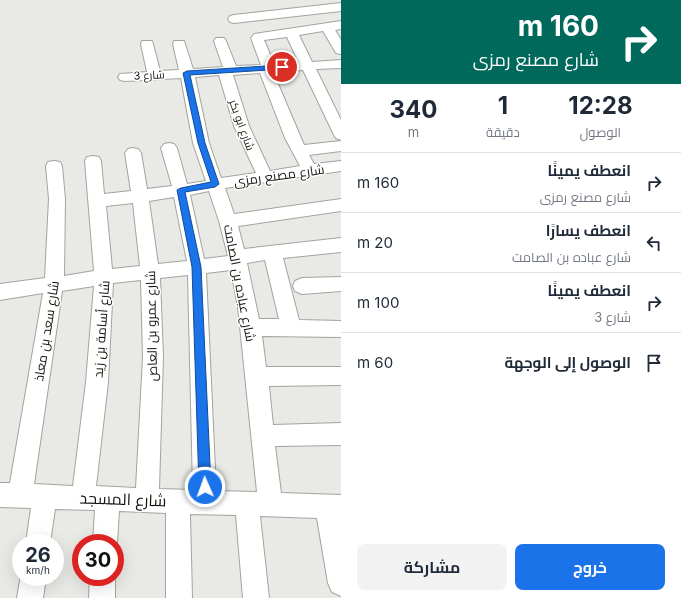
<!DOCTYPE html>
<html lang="ar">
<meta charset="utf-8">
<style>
body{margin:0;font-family:Inter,Cairo,sans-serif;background:#f2f2f3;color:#1f2937;direction:rtl;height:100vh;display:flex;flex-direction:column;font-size:15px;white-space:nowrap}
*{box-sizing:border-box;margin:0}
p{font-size:13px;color:#747a83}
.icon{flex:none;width:22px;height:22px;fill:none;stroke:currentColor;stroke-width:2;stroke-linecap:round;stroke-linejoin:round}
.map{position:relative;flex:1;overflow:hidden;direction:ltr}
.panel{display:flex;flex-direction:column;background:#fff;width:340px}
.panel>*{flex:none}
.banner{background:#00695c;color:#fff;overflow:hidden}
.speed{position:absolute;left:12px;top:534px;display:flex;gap:8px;font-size:20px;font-weight:700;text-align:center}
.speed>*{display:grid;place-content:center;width:52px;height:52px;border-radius:50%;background:#fff;box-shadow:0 4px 16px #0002;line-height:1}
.speed small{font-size:10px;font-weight:400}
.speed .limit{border:6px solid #d22;background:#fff;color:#111}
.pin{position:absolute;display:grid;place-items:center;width:34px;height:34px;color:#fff;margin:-17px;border:2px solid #fff;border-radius:50%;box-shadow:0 1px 4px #0007}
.me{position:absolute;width:44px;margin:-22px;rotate:358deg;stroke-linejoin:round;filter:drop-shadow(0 0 3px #0008)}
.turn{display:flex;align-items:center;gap:14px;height:84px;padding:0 16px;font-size:18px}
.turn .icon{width:52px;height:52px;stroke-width:2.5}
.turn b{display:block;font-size:28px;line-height:34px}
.eta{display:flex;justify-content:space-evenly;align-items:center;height:68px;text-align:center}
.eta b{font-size:24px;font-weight:700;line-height:28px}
.primary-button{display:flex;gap:8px;margin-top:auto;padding:8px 16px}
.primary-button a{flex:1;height:46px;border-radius:8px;background:#1a73e8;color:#fff;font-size:16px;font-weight:700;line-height:46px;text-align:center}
.primary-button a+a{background:#f2f2f3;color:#1f2937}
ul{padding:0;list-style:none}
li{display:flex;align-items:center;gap:12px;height:60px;padding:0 16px;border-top:1px solid #e0e1e3}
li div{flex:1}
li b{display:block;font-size:15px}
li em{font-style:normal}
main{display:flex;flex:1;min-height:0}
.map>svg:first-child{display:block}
</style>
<main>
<section class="panel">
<div class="banner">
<div class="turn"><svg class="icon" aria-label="right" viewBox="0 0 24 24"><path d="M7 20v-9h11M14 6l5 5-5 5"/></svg><div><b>160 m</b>شارع مصنع رمزى</div></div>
</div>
<div class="eta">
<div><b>12:28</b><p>الوصول</p></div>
<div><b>1</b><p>دقيقة</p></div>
<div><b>340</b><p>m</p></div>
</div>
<ul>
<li><svg class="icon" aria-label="right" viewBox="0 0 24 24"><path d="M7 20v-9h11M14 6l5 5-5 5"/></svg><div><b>انعطف يمينًا</b><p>شارع مصنع رمزى</p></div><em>160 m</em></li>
<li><svg class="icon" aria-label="left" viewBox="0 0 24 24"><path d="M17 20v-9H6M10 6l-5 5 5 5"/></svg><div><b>انعطف يسارًا</b><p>شارع عباده بن الصامت</p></div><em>20 m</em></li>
<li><svg class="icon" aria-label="right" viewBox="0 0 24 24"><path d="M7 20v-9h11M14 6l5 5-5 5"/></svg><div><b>انعطف يمينًا</b><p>شارع 3</p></div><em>100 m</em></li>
<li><svg class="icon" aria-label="arrive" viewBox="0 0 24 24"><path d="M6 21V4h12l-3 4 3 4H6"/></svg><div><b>الوصول إلى الوجهة</b></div><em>60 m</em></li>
</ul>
<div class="primary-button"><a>خروج</a><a>مشاركة</a></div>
</section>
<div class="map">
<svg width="341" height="598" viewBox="0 0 341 598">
<rect width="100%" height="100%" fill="#e9e9e5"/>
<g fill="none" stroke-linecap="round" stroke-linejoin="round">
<defs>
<path id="minor" d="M341 3V11L234 23 230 22 228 19 230 16 234 15Z
M341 21V29L335 30 341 40V54L336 53 323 31 299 35 312 62 341 60V68L316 69 341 120V140L336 138 334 135 303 70 273 72 304 145 341 141V151L309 155 314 164 341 161V171L225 188 234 214 341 199V211L238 226 244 249 341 238V252L283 258 299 320 341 321V337L262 336 266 367H341V385L269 386 273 425 341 423V445L275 446 281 493 341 495V596L332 592 328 583 317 518 260 516 269 598H243L236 515 190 514 192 598H166V513L119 511 117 543 115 549V543H93L95 510 55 509 50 543H26L31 508 0 507V483H10L43 293 0 300V284L45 278 49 199 46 166 48 162 54 161 60 162 62 166 65 199 64 276 94 271 85 161 87 157 93 156 99 157 101 161 104 194 131 191 125 153 128 149 133 148 138 149 141 153 147 189 172 186 161 148 164 144 169 143 174 144 177 148 187 184 206 181 193 143 181 78 125 81 120 80 118 77 120 74 147 72 141 44 142 41H152L153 44 160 71 179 70 173 44 174 41H184L185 44 193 69 223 67 214 41 216 38H224L226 41 236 66 261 65 251 38 254 34ZM287 37 299 63 274 64 264 40ZM260 73 285 138 300 166 270 171 249 126 233 75ZM219 75 234 126 256 173 221 178 209 143 195 77ZM209 191 219 221 228 256 204 259 190 195ZM174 197 187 261 158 264 149 201ZM133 203 140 266 112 269 106 206ZM265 260 279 319H259L247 263ZM231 270 238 307 257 492 216 491 206 273ZM188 275 193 490 159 489 163 357 160 278ZM141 280 143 357 136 488 96 486 108 382 113 283ZM94 286 86 382 73 486 34 484 62 291Z
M341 277V291L302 294 295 291 293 286 295 281 302 278Z
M21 575V577H46L43 598H17Z
M115 575V598H89L90 577H115Z"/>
</defs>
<!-- minor casing -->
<use href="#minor" stroke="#a3a39f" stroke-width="2"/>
<!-- minor -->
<use href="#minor" fill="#fff" fill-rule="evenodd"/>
</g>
<!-- route -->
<path fill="#1a73e8" stroke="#114b97" d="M282 65 284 66V69L190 75 205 143 219 184 215 187 185 192 201 267 211 487 209 491 205 492 201 491 199 487 192 267 177 190 181 188 211 182 198 143 183 73 187 71Z"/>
<g text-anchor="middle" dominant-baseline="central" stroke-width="3" stroke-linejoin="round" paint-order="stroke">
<!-- far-street labels -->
<g font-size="11" fill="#131312" stroke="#fffffe">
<text transform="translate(149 75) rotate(-3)">شارع 3</text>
<text transform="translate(242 125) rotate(70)">شارع ابو بكر</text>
</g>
<!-- street labels -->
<g font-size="13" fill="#131312" stroke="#fffffe">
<text transform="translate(279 175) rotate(-8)">شارع مصنع رمزى</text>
<text transform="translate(240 283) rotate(79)">شارع عباده بن الصامت</text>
<text transform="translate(151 326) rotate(-91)">شارع عمرو بن العاص</text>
<text transform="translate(101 329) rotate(-86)">شارع أسامة بن زيد</text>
<text transform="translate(46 331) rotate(-81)">شارع سعد بن معاذ</text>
</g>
<!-- near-street labels -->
<g font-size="16" fill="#131312" stroke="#fffffe">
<text transform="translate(123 499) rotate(2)">شارع المسجد</text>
</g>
</g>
</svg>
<div class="speed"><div>26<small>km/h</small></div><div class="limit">30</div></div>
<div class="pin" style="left:282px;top:67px;background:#d93025"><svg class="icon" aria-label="arrive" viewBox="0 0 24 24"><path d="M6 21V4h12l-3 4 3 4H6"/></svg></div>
<svg class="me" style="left:205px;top:487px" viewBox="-20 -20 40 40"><circle r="17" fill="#1a73e8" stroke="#fff" stroke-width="3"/><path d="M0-11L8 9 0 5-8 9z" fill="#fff"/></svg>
</div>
</main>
